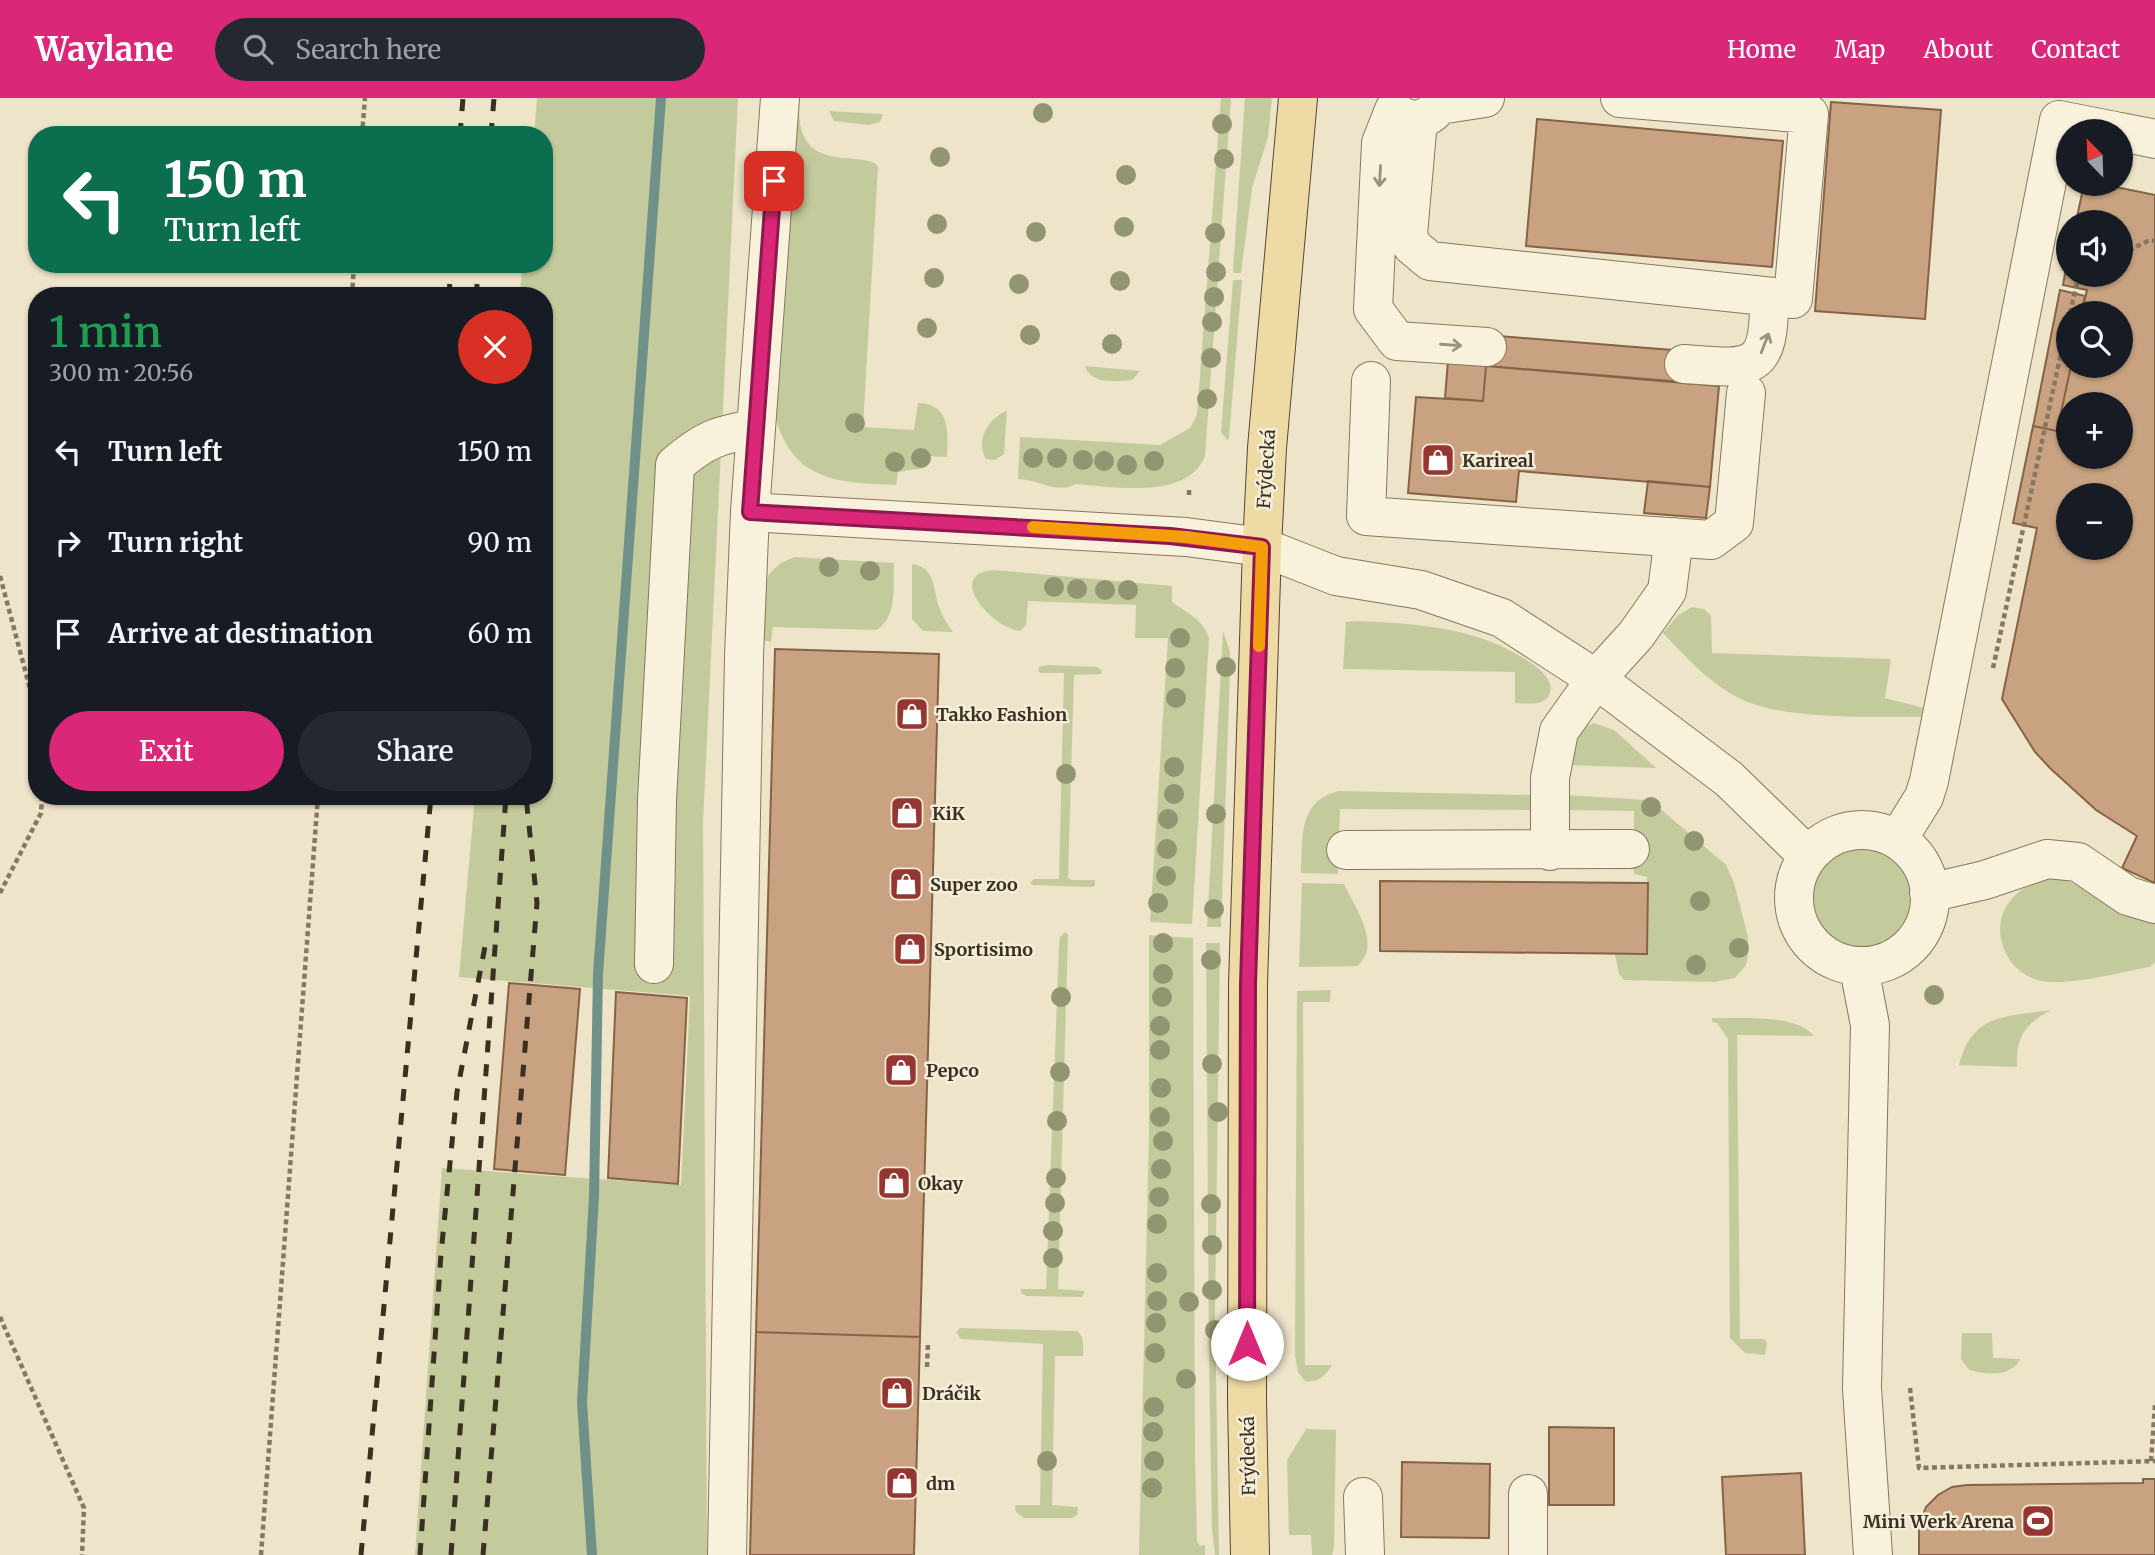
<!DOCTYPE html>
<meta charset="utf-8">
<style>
body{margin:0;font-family:Merriweather,serif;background:#242831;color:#f1f3f6;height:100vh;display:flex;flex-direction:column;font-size:26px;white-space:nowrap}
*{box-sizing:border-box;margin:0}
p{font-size:23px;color:#9ea1a6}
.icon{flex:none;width:38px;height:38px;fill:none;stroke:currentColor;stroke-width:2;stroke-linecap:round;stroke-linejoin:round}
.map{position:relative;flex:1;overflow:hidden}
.sheet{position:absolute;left:28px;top:189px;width:525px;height:518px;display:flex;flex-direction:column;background:#171b24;border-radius:28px;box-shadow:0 2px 5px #0004}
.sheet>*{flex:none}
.guide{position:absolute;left:28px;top:28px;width:525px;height:147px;border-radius:28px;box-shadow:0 2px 5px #0004;background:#0b6e4f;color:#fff;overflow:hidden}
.needle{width:46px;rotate:337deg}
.buttons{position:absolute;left:2056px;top:21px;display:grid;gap:14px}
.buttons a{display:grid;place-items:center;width:77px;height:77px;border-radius:50%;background:#171b24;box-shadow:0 2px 5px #0004;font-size:35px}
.pin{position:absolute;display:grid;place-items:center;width:60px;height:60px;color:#fff;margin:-30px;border-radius:14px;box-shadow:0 4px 10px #0006}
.me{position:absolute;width:77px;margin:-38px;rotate:0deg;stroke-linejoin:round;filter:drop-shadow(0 0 5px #0008)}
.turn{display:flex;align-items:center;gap:24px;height:147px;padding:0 21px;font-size:32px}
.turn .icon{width:91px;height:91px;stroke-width:2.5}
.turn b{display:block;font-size:49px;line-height:60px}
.round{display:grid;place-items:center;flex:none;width:74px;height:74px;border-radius:37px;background:#242831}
.summary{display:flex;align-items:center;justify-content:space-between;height:119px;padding:0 21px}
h1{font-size:42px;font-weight:600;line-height:52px;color:#1e9e55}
.action{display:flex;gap:14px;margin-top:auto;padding:14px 21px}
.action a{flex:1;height:80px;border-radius:42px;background:#db2777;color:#fff;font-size:28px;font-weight:600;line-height:80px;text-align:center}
.action a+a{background:#242831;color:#f1f3f6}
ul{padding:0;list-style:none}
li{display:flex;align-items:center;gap:21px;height:91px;padding:0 21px}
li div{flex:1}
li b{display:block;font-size:26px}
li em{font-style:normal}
header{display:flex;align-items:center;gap:42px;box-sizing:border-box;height:98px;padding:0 35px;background:#db2777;color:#fff}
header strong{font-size:33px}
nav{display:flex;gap:38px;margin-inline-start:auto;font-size:24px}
.search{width:490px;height:63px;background:#242831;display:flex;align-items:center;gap:18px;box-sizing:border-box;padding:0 24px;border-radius:38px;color:#9ea1a6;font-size:26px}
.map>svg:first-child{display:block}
</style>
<header>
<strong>Waylane</strong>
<div class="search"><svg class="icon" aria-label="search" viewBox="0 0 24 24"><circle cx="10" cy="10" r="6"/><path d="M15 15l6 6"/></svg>Search here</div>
<nav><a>Home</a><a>Map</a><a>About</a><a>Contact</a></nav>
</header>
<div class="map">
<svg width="2155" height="1457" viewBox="0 0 2155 1457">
<rect width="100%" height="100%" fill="#ede4c9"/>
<!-- green -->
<path fill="#c3cb9d" d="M537 0H738L703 724 707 1457H415L442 1070 681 1087 690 898 459 879 475 698H544V198H520L522 166H544V37H534Z
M795 0H799C798 29 801 54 836 59 849 61 863 60 875 65L878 69 863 329 914 332 918 305C951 306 948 335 947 359L928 358 924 370 898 374 896 387C834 385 790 382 774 313Z
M1221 0H1231L1205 358C1188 402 1114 389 1076 386 1057 397 1038 381 1018 381L1020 339 1160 347 1190 330 1197 317Z
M1245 0H1272L1268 39 1252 90 1241 175H1234L1233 172Z
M829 13 883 16 880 24 869 27 834 23Z
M1233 182H1242L1229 340 1227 342 1221 334Z
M1085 268 1140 273 1132 282C1116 284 1090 286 1085 268Z
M1007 313 1004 356 995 362 986 361C975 343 988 320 1007 313Z
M795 459 894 465C893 486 898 520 876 532L773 529 771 544 763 542C762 507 753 473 795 459Z
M912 466C936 469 933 492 939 509 942 518 947 526 953 534L923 533 912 521Z
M993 472 1172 488V504C1187 515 1202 520 1209 540L1192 826 1150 824 1168 540H1135L1136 507 1028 503 1026 527 1020 533C991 530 945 476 993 472Z
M1692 509 1704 511 1711 518 1712 555 1891 561 1885 600 1924 610 1923 619C1871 618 1787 623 1741 601 1710 586 1686 559 1663 535L1677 518Z
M1358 523C1402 525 1444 527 1486 542 1503 548 1561 574 1549 597 1543 609 1527 605 1515 605V574L1343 571 1346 524Z
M1223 533 1230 554V574L1221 829H1207Z
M1048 567 1097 569 1102 573 1101 576 1074 577 1068 780 1072 782H1095V788L1092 789 1033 787 1030 785 1034 781H1059L1064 575H1040L1038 572 1039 569Z
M1594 625 1614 632 1656 670 1566 667 1565 659 1583 629Z
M1339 693 1531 697 1532 712 1340 711 1338 776 1301 775C1303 741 1297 703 1339 693Z
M1565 697 1646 702 1657 708 1726 767 1734 785 1748 839V858L1746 867 1735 880 1715 884 1624 882 1619 876 1615 856H1647V779L1634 776V713L1565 712Z
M1809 801a51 51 0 1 1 102 0a51 51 0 1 1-102 0Z
M2047 781H2065L2107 804 2155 823V864L2150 869C2120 874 2071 888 2042 883 2007 877 1987 832 2010 803 2020 790 2032 786 2047 781Z
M1302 785 1344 786C1354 808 1383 848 1357 868L1299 869Z
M1065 834 1068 837 1058 1191 1085 1193 1082 1199 1027 1198 1021 1195V1191H1046L1059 849 1060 839Z
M1149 837 1193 840 1195 1358 1197 1443 1200 1448 1205 1447V1457H1139L1149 1037Z
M1206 845H1220L1215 1215 1219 1457H1215L1212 1431 1209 1260Z
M1331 892 1330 904H1303L1305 1267H1332C1325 1278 1319 1285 1305 1283L1298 1274 1295 1257 1297 893Z
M2051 912C2024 926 2016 939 2017 969L1959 967C1972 915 2006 919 2051 912Z
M1712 920C1741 921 1795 915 1814 938L1737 937 1740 1241H1764L1767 1245 1765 1257 1745 1255 1730 1240 1728 941 1717 925 1712 924Z
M960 1230 1077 1233C1085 1240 1083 1248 1083 1258H1055L1052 1407 1078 1409 1077 1417 1072 1420H1024L1016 1414 1015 1407H1040L1043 1246 961 1241 956 1234Z
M1962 1235H1992L1993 1260 2020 1261C2012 1279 1986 1277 1969 1272L1961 1261Z
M1306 1331 1336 1332 1334 1448 1332 1457H1312L1311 1437H1289L1287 1362Z"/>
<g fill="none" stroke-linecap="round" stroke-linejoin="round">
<!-- stream -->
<path stroke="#70908a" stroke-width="10" d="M592 1457 582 1304 594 1099 598 876 661 0"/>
</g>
<!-- building -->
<path fill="#c9a381" stroke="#866346" stroke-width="2" fill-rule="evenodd" d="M1831 4 1941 12 1925 221 1815 213Z
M1537 21 1783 43 1772 169 1526 148Z
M2084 86H2101L2155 97V785L2122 770 2137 738 2096 712 2051 671 2035 654 2002 601 2037 430 2013 425 2033 328 2057 333 2071 268H2121V215H2082L2087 192 2063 187 2068 159V177H2121V124H2076ZM2068 306H2121V359H2068ZM2068 397H2121V450H2068Z
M2060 192 2085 198 2081 215H2068V268H2071L2057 333 2033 328 2032 334Z
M1487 237 1684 253 1683 284 1486 268Z
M1448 263 1486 268 1483 303 1445 300Z
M1486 268 1719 288 1710 389 1519 373 1516 404 1408 395 1416 299 1483 303Z
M1648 383 1710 389 1706 420 1644 415Z
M775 551 939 556 920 1239 756 1234Z
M1380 783 1648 785 1647 856 1380 853Z
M509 885 580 891 565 1077 494 1071Z
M616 894 687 900 678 1086 608 1080Z
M756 1234 920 1239 914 1457H750Z
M1549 1329 1614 1330V1407H1549Z
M1402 1364 1490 1366 1489 1440 1401 1439Z
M1801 1375 1805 1457H1726L1722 1379Z
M2143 1381H2155V1457H1919V1428L1926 1409 1938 1397 1952 1389 1967 1387 2143 1385Z"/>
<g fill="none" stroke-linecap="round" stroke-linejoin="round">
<defs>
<path id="minor" d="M780 0 750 414 1186 439 1262 449 1336 478 1421 492 1502 520 1596 581 1729 681 1808 758
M1439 7 1485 0
M1394 12 1381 45 1373 211 1397 243 1487 249
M1396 14C1413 29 1434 20 1443 0
M1418 22 1408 136 1412 148 1430 163 1793 201 1809 16 1620 0
M2121 34 2155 41
M1684 266C1751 271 1770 276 1769 199
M1371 283 1366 418 1711 442 1734 425 1746 295
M1794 800a68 68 0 1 1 136 0a68 68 0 1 1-136 0Z
M1898 741 1924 699 1929 683 2059 22 2115 33
M1346 752 1630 751
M1550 753V680L1559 633 1596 581 1636 537 1667 493 1674 439
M1929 795 1985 782 2047 761 2078 764 2128 798 2155 806
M654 866 657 702 675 367C704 342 719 336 756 331
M1859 870 1870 927 1862 1290 1873 1457
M1528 1396V1457
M1363 1399 1365 1457
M727 1457 744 558 750 414"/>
<path id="major" d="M1250 1457 1247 1302 1248 886 1262 449 1267 350 1298 0"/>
</defs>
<!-- minor casing -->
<use href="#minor" stroke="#88775f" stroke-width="40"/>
<!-- major casing -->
<use href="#major" stroke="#574532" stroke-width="40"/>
<!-- path -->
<path stroke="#88775f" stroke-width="4.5" stroke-dasharray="5 3.5" stroke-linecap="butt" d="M362 37 365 0
M2121 156 2150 142 2155 143
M352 198 354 166
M2070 215 2079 177
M1189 397V389
M0 478 37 617
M1993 570 2068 223
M0 795 41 715 42 698
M0 1219 84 1410 82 1457
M927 1269 928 1244
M1910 1290 1919 1370 2155 1363
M2151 1363 2155 1307
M261 1457 318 698"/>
<!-- minor -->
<use href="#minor" stroke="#f8f1dc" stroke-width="38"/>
<!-- major -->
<use href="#major" stroke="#eddaa4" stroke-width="38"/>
<!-- rail -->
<path stroke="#3a2f21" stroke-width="5" stroke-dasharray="12 12" stroke-linecap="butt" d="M460 37 463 0
M491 37 494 0
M449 198 451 166
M476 198 479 166
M361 1457 431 698
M420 1457 441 1156 457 994 487 838
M451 1457 506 698
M483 1457 537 805 526 698"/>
</g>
<!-- trees -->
<g fill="#929571">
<circle cx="1043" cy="15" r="10"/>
<circle cx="1222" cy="26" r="10"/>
<circle cx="940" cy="59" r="10"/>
<circle cx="1224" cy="61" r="10"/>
<circle cx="1126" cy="77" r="10"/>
<circle cx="937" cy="126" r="10"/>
<circle cx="1124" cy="129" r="10"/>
<circle cx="1036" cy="134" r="10"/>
<circle cx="1215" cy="135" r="10"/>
<circle cx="1216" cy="174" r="10"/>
<circle cx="934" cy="180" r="10"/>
<circle cx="1120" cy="183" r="10"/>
<circle cx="1019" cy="186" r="10"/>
<circle cx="1214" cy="199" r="10"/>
<circle cx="1212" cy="224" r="10"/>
<circle cx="927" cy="230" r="10"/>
<circle cx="1030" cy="237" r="10"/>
<circle cx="1112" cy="246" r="10"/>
<circle cx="1211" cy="260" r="10"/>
<circle cx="1207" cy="301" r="10"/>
<circle cx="855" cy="325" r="10"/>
<circle cx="921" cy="360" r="10"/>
<circle cx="1033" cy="360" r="10"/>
<circle cx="1057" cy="360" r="10"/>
<circle cx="1083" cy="362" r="10"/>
<circle cx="1104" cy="363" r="10"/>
<circle cx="1154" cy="363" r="10"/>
<circle cx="895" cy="364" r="10"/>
<circle cx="1127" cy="367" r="10"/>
<circle cx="829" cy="469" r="10"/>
<circle cx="870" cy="473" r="10"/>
<circle cx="1054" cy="489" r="10"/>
<circle cx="1077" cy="491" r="10"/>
<circle cx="1105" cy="492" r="10"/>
<circle cx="1128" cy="492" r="10"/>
<circle cx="1180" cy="540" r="10"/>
<circle cx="1226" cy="569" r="10"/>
<circle cx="1175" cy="570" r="10"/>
<circle cx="1176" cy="600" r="10"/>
<circle cx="1174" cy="669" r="10"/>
<circle cx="1066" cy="676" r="10"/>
<circle cx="1174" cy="696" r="10"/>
<circle cx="1651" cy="709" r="10"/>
<circle cx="1216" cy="716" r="10"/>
<circle cx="1168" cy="721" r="10"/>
<circle cx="1694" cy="743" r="10"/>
<circle cx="1167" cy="751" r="10"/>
<circle cx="1166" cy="778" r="10"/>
<circle cx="1700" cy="803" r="10"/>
<circle cx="1158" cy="805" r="10"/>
<circle cx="1214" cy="811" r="10"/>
<circle cx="1163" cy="845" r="10"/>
<circle cx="1739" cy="850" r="10"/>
<circle cx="1211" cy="862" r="10"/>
<circle cx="1696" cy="867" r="10"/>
<circle cx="1163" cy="876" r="10"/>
<circle cx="1934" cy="897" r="10"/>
<circle cx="1061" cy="899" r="10"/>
<circle cx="1162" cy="899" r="10"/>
<circle cx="1160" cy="928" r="10"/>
<circle cx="1160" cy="952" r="10"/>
<circle cx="1212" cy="966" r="10"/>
<circle cx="1060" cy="974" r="10"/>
<circle cx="1161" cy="990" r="10"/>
<circle cx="1218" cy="1014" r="10"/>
<circle cx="1160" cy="1019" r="10"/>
<circle cx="1057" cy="1023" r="10"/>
<circle cx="1163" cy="1043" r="10"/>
<circle cx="1161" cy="1071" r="10"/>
<circle cx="1056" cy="1080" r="10"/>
<circle cx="1159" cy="1099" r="10"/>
<circle cx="1055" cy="1105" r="10"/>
<circle cx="1211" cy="1106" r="10"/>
<circle cx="1157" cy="1126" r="10"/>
<circle cx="1053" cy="1133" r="10"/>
<circle cx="1212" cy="1147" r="10"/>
<circle cx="1053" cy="1160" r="10"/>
<circle cx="1157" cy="1175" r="10"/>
<circle cx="1212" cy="1192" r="10"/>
<circle cx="1157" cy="1203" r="10"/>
<circle cx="1189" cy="1204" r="10"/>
<circle cx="1156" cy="1225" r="10"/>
<circle cx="1215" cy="1232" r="10"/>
<circle cx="1155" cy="1255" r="10"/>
<circle cx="1186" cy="1281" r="10"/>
<circle cx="1154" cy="1309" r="10"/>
<circle cx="1153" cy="1334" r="10"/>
<circle cx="1047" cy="1363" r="10"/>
<circle cx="1154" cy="1363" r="10"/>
<circle cx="1152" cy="1390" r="10"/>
</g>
<!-- one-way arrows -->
<defs><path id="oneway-shaft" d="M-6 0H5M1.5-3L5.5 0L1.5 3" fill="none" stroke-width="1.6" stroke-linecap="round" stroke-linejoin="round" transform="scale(1.75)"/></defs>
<g stroke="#99907e">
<use href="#oneway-shaft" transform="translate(1380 78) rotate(93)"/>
<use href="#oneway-shaft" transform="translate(1765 245) rotate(-69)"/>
<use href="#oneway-shaft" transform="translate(1451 247) rotate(4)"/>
</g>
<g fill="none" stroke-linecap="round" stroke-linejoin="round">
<defs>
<path id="route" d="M774 83 750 414 1170 438 1262 449 1248 886 1247 1246"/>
</defs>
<!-- route casing -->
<use href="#route" stroke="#8e194d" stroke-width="18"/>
<!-- route -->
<use href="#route" stroke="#db2777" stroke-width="12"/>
<!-- slow -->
<path stroke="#f59e0b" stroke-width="12" d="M1033 429 1186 439 1262 449 1259 548"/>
</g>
<!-- icons -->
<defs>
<symbol id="shop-square" viewBox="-11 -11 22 22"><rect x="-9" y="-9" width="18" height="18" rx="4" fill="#943732" stroke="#f4eed9"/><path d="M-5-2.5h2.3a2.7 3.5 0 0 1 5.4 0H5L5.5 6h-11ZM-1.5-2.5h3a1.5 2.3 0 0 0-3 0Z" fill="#fff"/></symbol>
<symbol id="stadium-square" viewBox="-11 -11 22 22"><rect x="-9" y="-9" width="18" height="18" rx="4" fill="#943732" stroke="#f4eed9"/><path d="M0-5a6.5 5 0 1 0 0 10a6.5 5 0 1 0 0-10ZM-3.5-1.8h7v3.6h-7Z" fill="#fff"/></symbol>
</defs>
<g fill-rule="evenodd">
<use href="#shop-square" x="1419" y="343" width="38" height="38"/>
<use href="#shop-square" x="893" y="597" width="38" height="38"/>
<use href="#shop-square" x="888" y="696" width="38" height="38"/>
<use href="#shop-square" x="887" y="767" width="38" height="38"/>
<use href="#shop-square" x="891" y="832" width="38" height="38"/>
<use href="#shop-square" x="882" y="953" width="38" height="38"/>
<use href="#shop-square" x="875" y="1066" width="38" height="38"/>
<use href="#shop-square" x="878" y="1276" width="38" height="38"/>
<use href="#shop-square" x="883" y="1366" width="38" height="38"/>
<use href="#stadium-square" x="2019" y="1404" width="38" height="38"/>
</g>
<g text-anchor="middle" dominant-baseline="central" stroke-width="5" stroke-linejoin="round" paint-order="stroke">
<!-- poi labels -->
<g font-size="18" font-weight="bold" fill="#3a2f21" stroke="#f4eed9" text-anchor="start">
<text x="1462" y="362">Karireal</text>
<text x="936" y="616">Takko Fashion</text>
<text x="932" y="715">KiK</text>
<text x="930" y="786">Super zoo</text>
<text x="934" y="851">Sportisimo</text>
<text x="926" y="972">Pepco</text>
<text x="918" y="1085">Okay</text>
<text x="922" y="1295">Dráčik</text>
<text x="926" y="1385">dm</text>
<text x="2014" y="1423" text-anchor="end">Mini Werk Arena</text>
</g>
<!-- street labels -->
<g font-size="18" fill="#3a2f21" stroke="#f4eed9">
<text transform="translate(1266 371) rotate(-86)">Frýdecká</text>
<text transform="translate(1248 1358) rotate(-91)">Frýdecká</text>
</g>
</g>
</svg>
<div class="buttons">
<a><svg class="needle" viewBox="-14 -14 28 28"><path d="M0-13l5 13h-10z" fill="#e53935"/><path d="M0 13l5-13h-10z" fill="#9ea1a6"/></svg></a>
<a><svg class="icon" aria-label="sound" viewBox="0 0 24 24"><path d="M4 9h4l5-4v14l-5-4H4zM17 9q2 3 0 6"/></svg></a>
<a><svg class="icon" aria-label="search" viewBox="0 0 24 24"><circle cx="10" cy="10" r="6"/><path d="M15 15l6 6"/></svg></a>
<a>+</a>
<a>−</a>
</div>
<div class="pin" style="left:774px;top:83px;background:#d93025"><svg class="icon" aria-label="arrive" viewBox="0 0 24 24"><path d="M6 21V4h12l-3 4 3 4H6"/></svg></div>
<svg class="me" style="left:1247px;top:1246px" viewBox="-20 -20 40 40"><circle r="19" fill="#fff"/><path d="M0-13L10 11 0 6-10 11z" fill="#db2777"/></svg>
<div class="guide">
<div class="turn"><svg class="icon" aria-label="left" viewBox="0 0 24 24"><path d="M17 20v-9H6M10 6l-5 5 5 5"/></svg><div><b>150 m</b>Turn left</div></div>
</div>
<section class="sheet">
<div class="summary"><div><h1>1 min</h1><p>300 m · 20:56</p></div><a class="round" style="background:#d93025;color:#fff"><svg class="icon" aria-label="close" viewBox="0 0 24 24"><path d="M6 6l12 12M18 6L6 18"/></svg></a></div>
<ul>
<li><svg class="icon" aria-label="left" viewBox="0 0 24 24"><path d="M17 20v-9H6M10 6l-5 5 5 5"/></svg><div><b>Turn left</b></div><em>150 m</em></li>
<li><svg class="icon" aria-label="right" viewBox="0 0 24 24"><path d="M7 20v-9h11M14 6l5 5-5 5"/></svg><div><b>Turn right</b></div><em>90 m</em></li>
<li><svg class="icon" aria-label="arrive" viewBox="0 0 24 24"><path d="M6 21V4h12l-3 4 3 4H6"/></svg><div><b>Arrive at destination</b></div><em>60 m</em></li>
</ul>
<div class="action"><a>Exit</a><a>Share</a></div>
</section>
</div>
